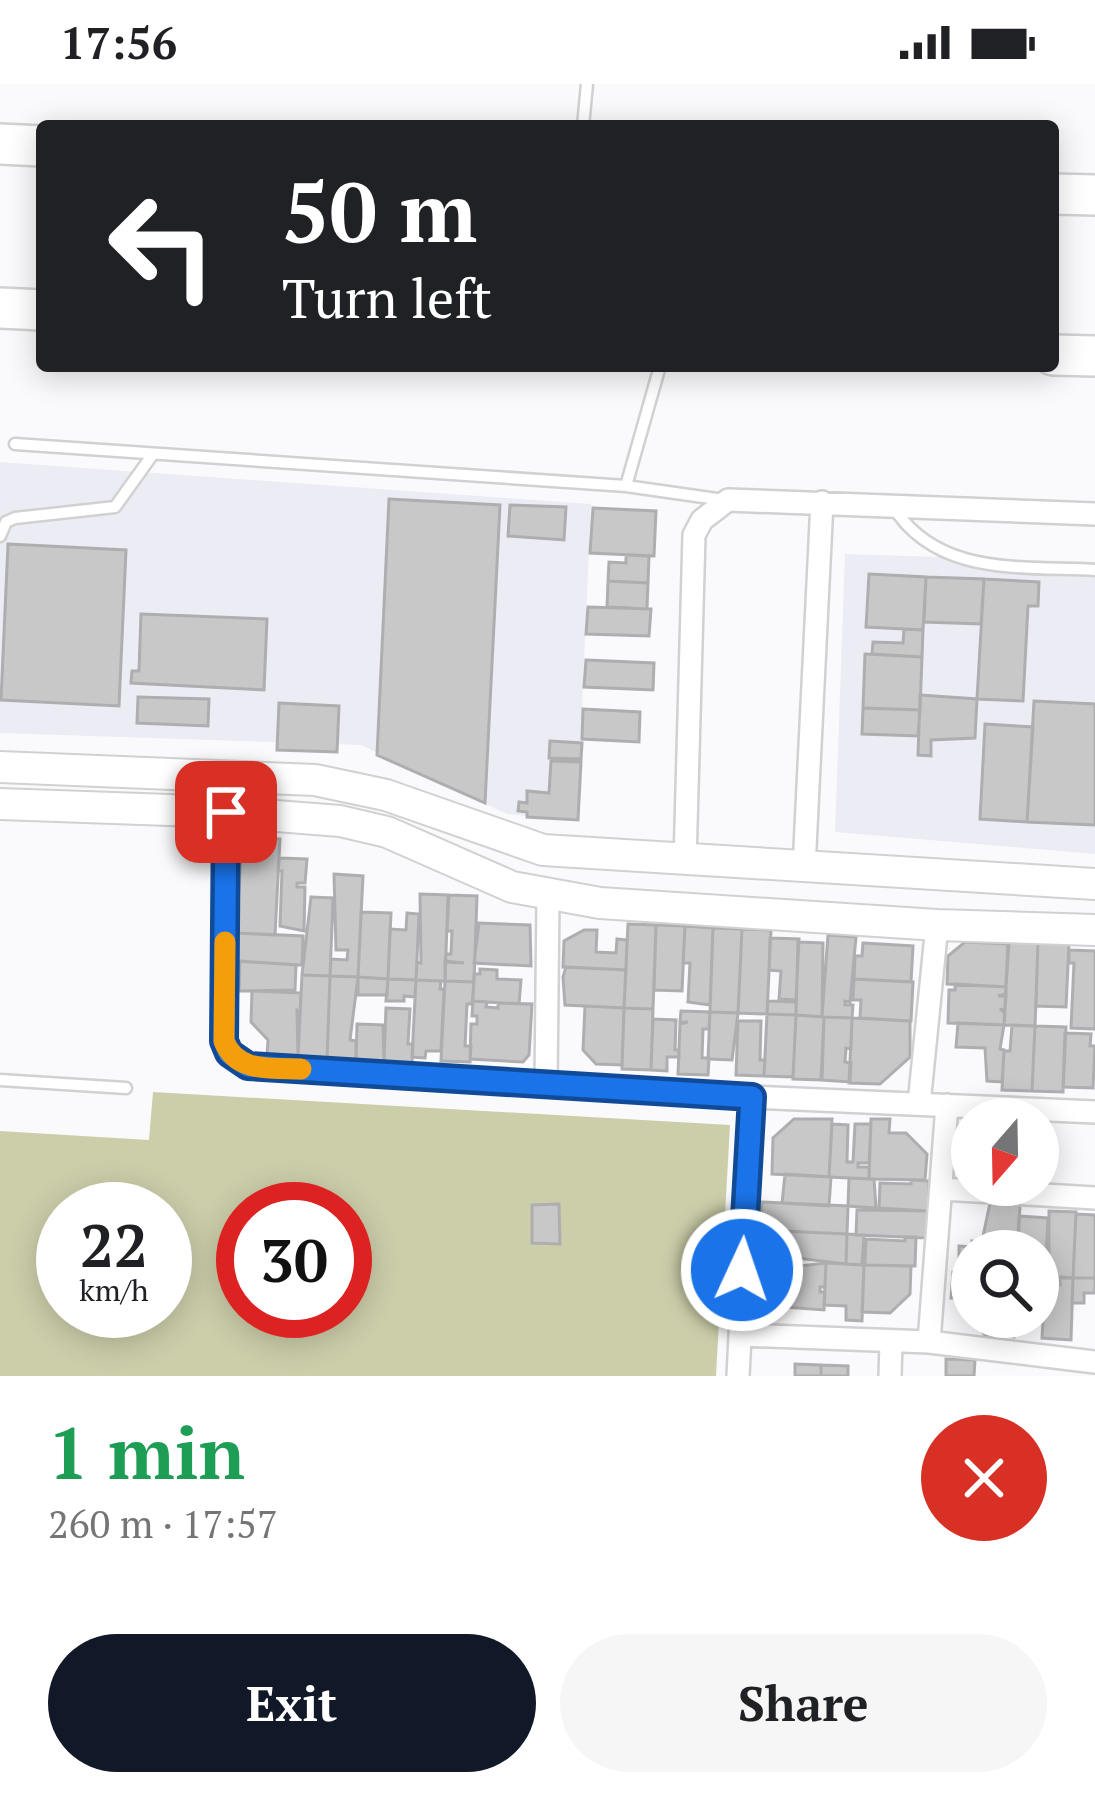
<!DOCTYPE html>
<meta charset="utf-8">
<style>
body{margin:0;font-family:"PT Serif",serif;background:#f6f6f6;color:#202124;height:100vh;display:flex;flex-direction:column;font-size:45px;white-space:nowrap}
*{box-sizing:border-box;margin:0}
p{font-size:39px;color:#757577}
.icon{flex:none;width:66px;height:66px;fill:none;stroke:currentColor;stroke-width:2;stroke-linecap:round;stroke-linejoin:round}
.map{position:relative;height:1292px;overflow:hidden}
.drawer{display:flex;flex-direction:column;background:#fff;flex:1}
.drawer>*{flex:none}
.guide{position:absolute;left:36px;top:36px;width:1023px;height:252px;border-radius:12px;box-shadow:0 6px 30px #0003;background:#202124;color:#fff;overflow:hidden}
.needle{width:78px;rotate:200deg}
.tools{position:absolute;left:951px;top:1014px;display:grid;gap:24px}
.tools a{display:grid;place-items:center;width:108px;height:108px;border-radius:50%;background:#fff;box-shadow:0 6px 30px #0003;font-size:60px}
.speed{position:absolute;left:36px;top:1098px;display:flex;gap:24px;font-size:60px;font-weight:700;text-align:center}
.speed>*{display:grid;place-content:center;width:156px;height:156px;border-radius:50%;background:#fff;box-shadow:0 6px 30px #0003;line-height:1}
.speed small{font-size:30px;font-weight:400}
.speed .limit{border:18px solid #d22;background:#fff;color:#111}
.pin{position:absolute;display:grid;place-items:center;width:102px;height:102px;color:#fff;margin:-51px;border-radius:24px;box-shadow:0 6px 18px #0006}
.me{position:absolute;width:132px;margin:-66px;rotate:3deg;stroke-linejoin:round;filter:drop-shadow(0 0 9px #0008)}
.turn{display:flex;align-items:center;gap:42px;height:252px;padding:0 48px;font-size:54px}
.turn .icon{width:156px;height:156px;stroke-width:2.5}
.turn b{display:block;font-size:84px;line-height:102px}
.round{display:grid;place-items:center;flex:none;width:126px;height:126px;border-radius:63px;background:#f6f6f6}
.overview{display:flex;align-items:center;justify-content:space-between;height:204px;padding:0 48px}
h1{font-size:72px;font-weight:700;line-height:90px;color:#1e9e55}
.primary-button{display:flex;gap:24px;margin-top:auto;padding:24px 48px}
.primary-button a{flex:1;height:138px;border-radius:72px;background:#111827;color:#fff;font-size:48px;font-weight:700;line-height:138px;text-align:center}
.primary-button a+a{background:#f6f6f6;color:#202124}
.status{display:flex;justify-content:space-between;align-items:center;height:84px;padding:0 60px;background:#fff;direction:ltr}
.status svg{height:33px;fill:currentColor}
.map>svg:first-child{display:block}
</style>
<div class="status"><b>17:56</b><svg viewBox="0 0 49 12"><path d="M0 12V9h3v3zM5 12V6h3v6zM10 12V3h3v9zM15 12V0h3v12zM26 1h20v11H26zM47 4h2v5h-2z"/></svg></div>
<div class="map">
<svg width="1095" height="1292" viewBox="0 0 1095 1292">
<rect width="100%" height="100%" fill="#fafafc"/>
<!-- built -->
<path fill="#ececf5" d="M0 378 591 420 577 737 507 730 361 661 0 649Z
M845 470 1095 478V770L835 748Z"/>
<!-- green -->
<path fill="#ccceaa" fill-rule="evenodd" d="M153 1008 730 1041 716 1292H0V1047L149 1056ZM63 1125H165V1227H63ZM243 1125H345V1227H243Z"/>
<!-- building -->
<path fill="#c8c8c9" stroke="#aeaeb0" stroke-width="3" d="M389 415 500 421 485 719 377 671Z
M510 421 566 423 564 456 508 452Z
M593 424 656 427 654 472 590 469Z
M8 460 126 466 119 622 1 616Z
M626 471 649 472 648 499 608 497 609 478 626 479Z
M869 490 926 493 923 546 866 543Z
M926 493 984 495 981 540 924 538Z
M984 495 1039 498 1038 522H1028L1023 617 977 615Z
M608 497 648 499 647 525 607 523Z
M588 523 651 525 649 552 586 550Z
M141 530 267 535 264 606 131 599 132 587H139Z
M904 545 923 546 922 573 872 570 873 558 903 559Z
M865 570 922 573 920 626 863 624Z
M586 576 654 579 653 606 584 603Z
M920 611 977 615 975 654 931 656V672L918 671Z
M138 613 209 615 208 642 137 639Z
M1034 617 1095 620V741L1027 738Z
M279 619 339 622 337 668 277 666Z
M863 624 920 626 918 652 862 650Z
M583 625 640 628 639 658 582 655Z
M985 640 1033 643 1027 738 980 735Z
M550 657 582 659 581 675 549 674Z
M551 677 581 678 578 736 527 733V728L518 727 519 718 527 719V707L549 709Z
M250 754 280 755 275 851 236 849 242 760Z
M279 774 307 775 305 799H297V803H305L304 847 280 842 282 787H278Z
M334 790 363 792 358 893 330 892 331 875 347 876 348 866H336Z
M420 810 448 811 445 897 416 896 417 878 421 879Z
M449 811 477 812 474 898 445 897V878L464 879 445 877 446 870H451L452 847H447Z
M311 813 333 814 330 892 302 891Z
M361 828 391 829 388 895 358 893Z
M407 829 419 830 416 896 388 895 390 845 406 846Z
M479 839 530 841 531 882 474 879Z
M628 840 656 841 653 925 624 924Z
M656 841 685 842 682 907 654 906Z
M685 842 713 844 710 921 688 918 690 879H683Z
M713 844 742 845 738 929 710 928Z
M742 845 771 846 767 930 738 929Z
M584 846H597L596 868 616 869 617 855 627 856 626 886 563 883 564 857Z
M236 849 303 852 302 881 235 877Z
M828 851 856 853 850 918 845 917V921H853L852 934 822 933Z
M770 854 799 855 796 916 779 915 781 887 769 886Z
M1008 857 1038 858 1035 942 1004 941Z
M798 858 823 859 822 933 796 931Z
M965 858 1009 860 1006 903 947 900 948 872Z
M1038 858 1069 859 1066 923 1036 922Z
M863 859 913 862 911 898 854 895 855 872H862Z
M1069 866 1095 867V945L1071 944 1074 879H1069Z
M240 877 296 881 295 906 239 907Z
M566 883 626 886 624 924 565 921 563 893Z
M480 885 497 886V895L521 896 519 920 473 917 474 890H480Z
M302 891 330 892 327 976 298 974Z
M330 892 358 893 350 956 356 957V977L327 976Z
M358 893 388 895 387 911H358Z
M388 895 416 896 415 913 404 912V917H386Z
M854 895 913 898 911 937 860 934 861 916H853Z
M416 896 441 897 440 905H444L441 967H426L425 974 412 973Z
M445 897 474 898 472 920H467L465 962H471L470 978 441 977Z
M955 900 1006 903V910L998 912H1006L1005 926 1000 925 1005 929 1004 941 948 939 949 906H955Z
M252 907 301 909 300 927 297 926 298 973 267 971 268 956 251 938Z
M473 917 487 918 486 923 498 924V919L532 920 529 971 523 978 470 975 471 940H477V932H472Z
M768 917 796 918V931L767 930Z
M585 922 624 924 622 981 596 980 583 966Z
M386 924 410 925 408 960H413L412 979 384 978Z
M624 924 653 925 651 986 622 985Z
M681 927 710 928 709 945H703L702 974H709L708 991 678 990 680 940 688 938H680Z
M710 928 738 929 732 976 708 975Z
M767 930 796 931 793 993 764 992Z
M796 931 824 933 821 996 793 995Z
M824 933 852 934 851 965 846 964 845 978 851 979 850 998 822 996Z
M852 934 910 937V973L880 1000 849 999Z
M653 935 676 936 675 966H679V973H667V987L651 986Z
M738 937H761L760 976H765L764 992 736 991Z
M958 939 1004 941 1000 965 1004 966 1002 998 987 997 985 964 956 963Z
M357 940 383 941 384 979 356 977Z
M1012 941 1035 942 1032 1007 1002 1006 1004 967H1010Z
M1035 942 1066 943 1063 1008 1032 1007Z
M1065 949 1091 950 1090 962H1095L1093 1004 1063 1003Z
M794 1035H832L829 1093 772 1090 773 1054Z
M871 1035H890L889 1049H906L927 1070 925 1096 869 1095Z
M832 1040 848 1041 847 1078H853L855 1040H871L869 1079H858V1083H869V1095L829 1093Z
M785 1090 831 1093 829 1122 782 1119Z
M849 1094 874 1095 876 1124 848 1122Z
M911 1096 929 1097 928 1127 879 1124 880 1099 911 1100Z
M762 1118 848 1122 847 1150 760 1146Z
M990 1119 1020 1120 1018 1165 972 1162V1157L979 1158 983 1152Z
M559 1120 560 1160 532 1159V1121Z
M857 1126 929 1127 928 1154 856 1151Z
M1049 1127 1076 1128 1073 1194 1049 1193Z
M1076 1130 1095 1131V1194H1073Z
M1019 1132 1048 1134 1045 1192H1038V1167H1017L1018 1162 1024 1163 1025 1153 1018 1152Z
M781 1147 847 1150 846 1180 780 1172Z
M847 1150 864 1151 862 1181 846 1180Z
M905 1153H916L915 1182 865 1181 866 1155 905 1157Z
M959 1162 971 1163V1166L992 1167H972V1189H959Z
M788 1177 800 1178V1182L826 1179 825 1203H820V1208H825L824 1226 785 1223Z
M826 1179 864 1181 862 1237 846 1236V1222L824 1221Z
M864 1181 911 1182 910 1210 890 1229 862 1228Z
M953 1188 972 1189V1215L951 1214Z
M1060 1193 1073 1194 1071 1256 1042 1254 1045 1200 1060 1201Z
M1073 1194H1095V1209H1084V1219H1072Z
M957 1215H972V1233H1015L1014 1253 985 1251Z
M946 1275 975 1276 974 1292H946Z
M795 1280 821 1281V1292H795Z
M821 1281 848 1282V1292H821Z"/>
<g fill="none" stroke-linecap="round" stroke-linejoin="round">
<defs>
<path id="lane" d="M583 42 587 0
M15 360 626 402 724 416
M626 402 660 282
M892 421C936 493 1022 482 1095 486
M0 452 6 438 15 434 115 423 153 370
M0 996 126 1004"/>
<path id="street" d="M226 728 225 957 229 969 248 982 752 1013 1095 1028
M685 778 694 451 702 436 728 416 1095 430
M804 784 822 418
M546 1000 548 813
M919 1020 937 841
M942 1105 1095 1114
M740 1251 929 1258 1095 1278
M929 1258 947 1021
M738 1292 752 1013
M890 1292 891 1258"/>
<path id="secondary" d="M0 683 315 696 386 711 543 766 1095 800
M0 720 226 728 340 737 387 748 512 803 600 819 937 841 1095 846"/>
<path id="highway" d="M0 60 42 62
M1053 110 1095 111
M0 224 42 226
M1053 271 1095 272"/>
</defs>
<!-- lane casing -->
<use href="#lane" stroke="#d1d1d2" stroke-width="15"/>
<!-- street casing -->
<use href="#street" stroke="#d1d1d2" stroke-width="26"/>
<!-- secondary casing -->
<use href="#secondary" stroke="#d1d1d2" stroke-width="34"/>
<!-- highway casing -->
<use href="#highway" stroke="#d1d1d2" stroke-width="44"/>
<!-- lane -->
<use href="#lane" stroke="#fff" stroke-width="10"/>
<!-- street -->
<use href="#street" stroke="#fff" stroke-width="21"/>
<!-- secondary -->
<use href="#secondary" stroke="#fff" stroke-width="30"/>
<!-- highway -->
<use href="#highway" stroke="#fff" stroke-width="39"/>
</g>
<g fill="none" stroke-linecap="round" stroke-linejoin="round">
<defs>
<path id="route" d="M226 728 224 957 229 969 248 982 752 1013 742 1186"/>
</defs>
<!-- route casing -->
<use href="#route" stroke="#114b97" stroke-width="30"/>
<!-- route -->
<use href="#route" stroke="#1a73e8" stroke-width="21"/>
<!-- slow -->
<path stroke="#f59e0b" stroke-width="21" d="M225 858 224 957C236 989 272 984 301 985"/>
</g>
</svg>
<div class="tools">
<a><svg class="needle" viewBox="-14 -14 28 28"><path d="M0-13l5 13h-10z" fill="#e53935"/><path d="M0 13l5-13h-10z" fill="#757577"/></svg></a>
<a><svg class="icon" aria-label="search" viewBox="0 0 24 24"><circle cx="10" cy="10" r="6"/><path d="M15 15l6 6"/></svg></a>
</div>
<div class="speed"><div>22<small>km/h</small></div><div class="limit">30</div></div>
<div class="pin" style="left:226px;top:728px;background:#d93025"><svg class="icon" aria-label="arrive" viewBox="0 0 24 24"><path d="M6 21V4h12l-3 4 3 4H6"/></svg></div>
<svg class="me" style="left:742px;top:1186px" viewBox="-20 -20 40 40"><circle r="17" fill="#1a73e8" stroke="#fff" stroke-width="3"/><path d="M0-11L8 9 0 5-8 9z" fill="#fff"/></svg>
<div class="guide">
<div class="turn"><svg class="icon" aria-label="left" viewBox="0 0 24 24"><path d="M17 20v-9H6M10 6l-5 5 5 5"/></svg><div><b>50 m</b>Turn left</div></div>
</div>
</div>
<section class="drawer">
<div class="overview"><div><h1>1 min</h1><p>260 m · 17:57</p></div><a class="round" style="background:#d93025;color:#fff"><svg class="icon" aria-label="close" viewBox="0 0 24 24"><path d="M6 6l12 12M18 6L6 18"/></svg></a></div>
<div class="primary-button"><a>Exit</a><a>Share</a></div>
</section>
